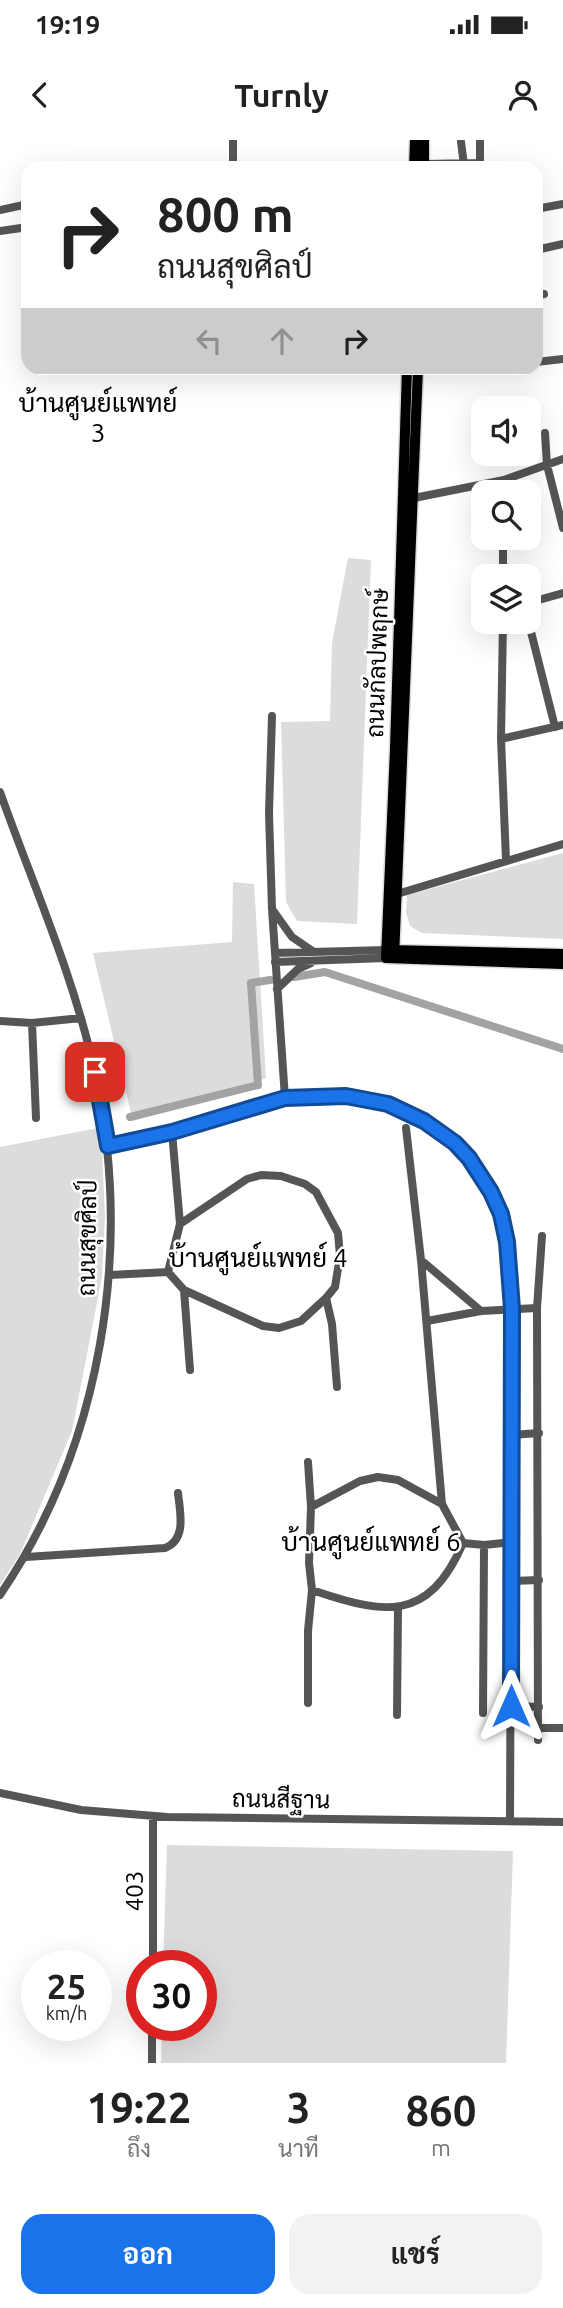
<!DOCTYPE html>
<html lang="th">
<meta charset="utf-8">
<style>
body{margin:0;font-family:Ubuntu,Sarabun,sans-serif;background:#f2f2f2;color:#222;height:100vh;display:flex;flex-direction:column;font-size:26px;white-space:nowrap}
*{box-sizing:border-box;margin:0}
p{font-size:23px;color:#767676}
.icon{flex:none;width:38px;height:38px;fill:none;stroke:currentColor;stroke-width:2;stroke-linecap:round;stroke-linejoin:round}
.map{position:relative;height:1923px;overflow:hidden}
.details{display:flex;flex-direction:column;background:#fff;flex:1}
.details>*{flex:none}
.banner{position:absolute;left:21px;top:21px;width:522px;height:214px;border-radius:21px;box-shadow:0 7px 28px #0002;background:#fff;color:#222;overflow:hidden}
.controls{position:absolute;left:471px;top:256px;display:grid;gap:14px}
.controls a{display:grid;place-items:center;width:70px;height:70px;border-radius:14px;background:#fff;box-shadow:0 7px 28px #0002;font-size:35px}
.speed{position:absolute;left:21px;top:1810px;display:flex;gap:14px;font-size:35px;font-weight:700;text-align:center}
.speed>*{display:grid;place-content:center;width:91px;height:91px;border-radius:50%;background:#fff;box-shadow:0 7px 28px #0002;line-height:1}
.speed small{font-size:18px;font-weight:400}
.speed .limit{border:10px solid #d22;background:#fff;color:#111}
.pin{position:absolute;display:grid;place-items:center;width:60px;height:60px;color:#fff;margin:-30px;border-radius:14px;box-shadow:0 4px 10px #0006}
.me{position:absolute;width:77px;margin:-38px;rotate:0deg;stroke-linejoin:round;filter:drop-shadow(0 0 5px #0008)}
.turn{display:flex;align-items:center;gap:24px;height:147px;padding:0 21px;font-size:32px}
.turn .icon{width:91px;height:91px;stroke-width:2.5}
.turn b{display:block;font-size:49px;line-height:60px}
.lanes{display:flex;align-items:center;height:66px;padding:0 21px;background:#0003;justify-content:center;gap:35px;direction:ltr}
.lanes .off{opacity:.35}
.eta{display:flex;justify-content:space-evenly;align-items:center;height:119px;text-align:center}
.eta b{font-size:42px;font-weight:700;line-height:49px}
.button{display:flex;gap:14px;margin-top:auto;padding:14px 21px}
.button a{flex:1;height:80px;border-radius:21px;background:#1a73e8;color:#fff;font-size:28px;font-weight:700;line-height:80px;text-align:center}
.button a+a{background:#f2f2f2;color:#222}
.status{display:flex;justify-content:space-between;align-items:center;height:49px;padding:0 35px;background:#fff;direction:ltr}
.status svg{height:19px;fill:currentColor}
header{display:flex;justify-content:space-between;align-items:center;height:91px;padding:0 21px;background:#fff;font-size:32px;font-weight:700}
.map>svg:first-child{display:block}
</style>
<div class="status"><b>19:19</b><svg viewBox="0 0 49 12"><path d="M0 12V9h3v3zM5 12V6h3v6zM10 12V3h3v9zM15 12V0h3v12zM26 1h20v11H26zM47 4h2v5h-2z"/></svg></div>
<header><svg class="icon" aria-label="back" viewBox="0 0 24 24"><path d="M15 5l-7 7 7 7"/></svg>Turnly<svg class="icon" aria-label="person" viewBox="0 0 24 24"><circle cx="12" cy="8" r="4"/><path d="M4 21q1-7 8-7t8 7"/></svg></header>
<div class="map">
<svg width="563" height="1923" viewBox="0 0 563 1923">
<rect width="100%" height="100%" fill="#fff"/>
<!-- green -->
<path fill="#dcdcdc" d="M348 418 371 420 357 784 297 781 286 762 281 582 330 581 332 503Z
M563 713V799L422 793 410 786 406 773 407 755Z
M233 742 254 744 266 938 133 981 93 813 232 802Z
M98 988 102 1010 105 1076 102 1137 72 1291 20 1414 0 1445V1007Z
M167 1705 513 1711 506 1923H161L162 1885H201V1825H163Z"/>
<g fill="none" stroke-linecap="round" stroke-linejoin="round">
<!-- canal -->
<path stroke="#a3a3a3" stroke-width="8" d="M294 837 325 832 563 909
M130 977 258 945 251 843 270 840"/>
<defs>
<path id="major" d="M414 28 415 0
M424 28V0
M407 228 395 609 386 818 563 824
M389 810 563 814
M394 818 418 228"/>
</defs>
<!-- major casing -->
<use href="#major" stroke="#dbdbdb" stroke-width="13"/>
<!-- minor -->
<path stroke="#555" stroke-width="8" d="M461 2 464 25
M424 24 477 23 480 20V1
M233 28V0
M536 69 563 64
M0 70 28 64
M0 91 28 87
M536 110 563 104
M536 156 544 154
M536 222 563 219
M545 293 547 325 563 388
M504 352V340
M414 358 504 340 563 319
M503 436V397
M528 463 563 453
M528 480 555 587
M503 481 501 599 506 720
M272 576 269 673 272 769 285 958
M501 599 563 585
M0 652C33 745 74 836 95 933 133 1110 102 1305 0 1455
M397 754 563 704
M272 769 292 797 314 812
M275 813 386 810
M275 822 386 818
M277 849 298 829 311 823
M0 881 32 883 81 878
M32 883 36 978
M406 988 421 1120 442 1364
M172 992 180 1084
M108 1006C148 998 187 988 226 977 244 971 269 961 287 958 375 944 472 984 501 1074 510 1104 509 1138 512 1169L510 1681
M421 1120 481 1171
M110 1135 168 1132
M184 1150 190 1230
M326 1158 301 1181 279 1188 263 1186 184 1150 168 1132 180 1084 247 1039 261 1035 281 1036 305 1044 316 1052 338 1093 340 1116 335 1147 326 1158 332 1184 337 1247
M427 1181 481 1171 537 1168
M511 1295 539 1293
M308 1322 311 1367
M378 1337 398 1340 442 1364 463 1403C428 1484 383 1474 312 1450L309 1423 311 1367 360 1341Z
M463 1403 484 1405 512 1402
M26 1417 165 1408C187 1400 180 1372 178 1353
M512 1441 539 1440
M308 1563V1491L312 1450
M511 1566 539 1567
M483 1573 484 1405
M397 1575 398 1468
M538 1588H563
M538 1600 537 1168 542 1096
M0 1653 81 1670 167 1677 563 1682
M153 1825V1676
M152 1923V1885"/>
<!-- major -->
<use href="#major" stroke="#000" stroke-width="10"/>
</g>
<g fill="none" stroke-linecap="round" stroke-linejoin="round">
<defs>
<path id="route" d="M95 932 108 1006 172 992 285 958 346 956 388 964 424 981 455 1003 469 1018 491 1052 501 1074 507 1102 512 1169 511 1566"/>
</defs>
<!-- route casing -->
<use href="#route" stroke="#114b97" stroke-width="18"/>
<!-- route -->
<use href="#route" stroke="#1a73e8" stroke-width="12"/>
</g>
<g text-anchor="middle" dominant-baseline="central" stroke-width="5" stroke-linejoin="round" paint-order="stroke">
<!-- street labels -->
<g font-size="24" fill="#000" stroke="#fff">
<text transform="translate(377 523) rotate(-88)">ถนนกัลปพฤกษ์</text>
<text transform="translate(87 1098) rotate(-89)">ถนนสุขศิลป์</text>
<text transform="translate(281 1659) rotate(1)">ถนนสีฐาน</text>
<text transform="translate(134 1751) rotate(-90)">403</text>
</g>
<!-- neighbourhood labels -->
<g font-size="26" fill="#000" stroke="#fff">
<text x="98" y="262">บ้านศูนย์แพทย์<tspan x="98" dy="30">3</tspan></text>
<text x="258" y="1117">บ้านศูนย์แพทย์ 4</text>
<text x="371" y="1401">บ้านศูนย์แพทย์ 6</text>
</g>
</g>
</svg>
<div class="controls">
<a><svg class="icon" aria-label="sound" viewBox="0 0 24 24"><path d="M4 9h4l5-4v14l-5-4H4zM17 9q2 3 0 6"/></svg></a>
<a><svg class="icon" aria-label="search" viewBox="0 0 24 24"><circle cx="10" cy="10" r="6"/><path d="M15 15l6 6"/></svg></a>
<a><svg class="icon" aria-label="layers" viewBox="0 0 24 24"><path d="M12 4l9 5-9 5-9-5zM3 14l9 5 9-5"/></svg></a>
</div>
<div class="speed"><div>25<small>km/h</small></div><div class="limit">30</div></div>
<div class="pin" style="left:95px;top:932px;background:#d93025"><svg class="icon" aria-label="arrive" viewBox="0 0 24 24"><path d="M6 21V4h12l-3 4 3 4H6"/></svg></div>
<svg class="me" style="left:511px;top:1566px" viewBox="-20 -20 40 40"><path d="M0-17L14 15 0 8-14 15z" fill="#1a73e8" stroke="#fff" stroke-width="4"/></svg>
<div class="banner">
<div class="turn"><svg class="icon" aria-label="right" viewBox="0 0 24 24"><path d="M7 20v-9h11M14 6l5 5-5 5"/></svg><div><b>800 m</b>ถนนสุขศิลป์</div></div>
<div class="lanes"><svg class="icon off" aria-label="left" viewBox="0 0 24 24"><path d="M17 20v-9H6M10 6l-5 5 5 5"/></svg><svg class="icon off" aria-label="ahead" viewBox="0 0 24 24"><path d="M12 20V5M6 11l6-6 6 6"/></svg><svg class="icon" aria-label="right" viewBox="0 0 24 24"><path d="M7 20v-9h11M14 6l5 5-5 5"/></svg></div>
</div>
</div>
<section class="details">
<div class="eta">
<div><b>19:22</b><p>ถึง</p></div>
<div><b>3</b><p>นาที</p></div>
<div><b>860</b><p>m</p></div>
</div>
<div class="button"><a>ออก</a><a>แชร์</a></div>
</section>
